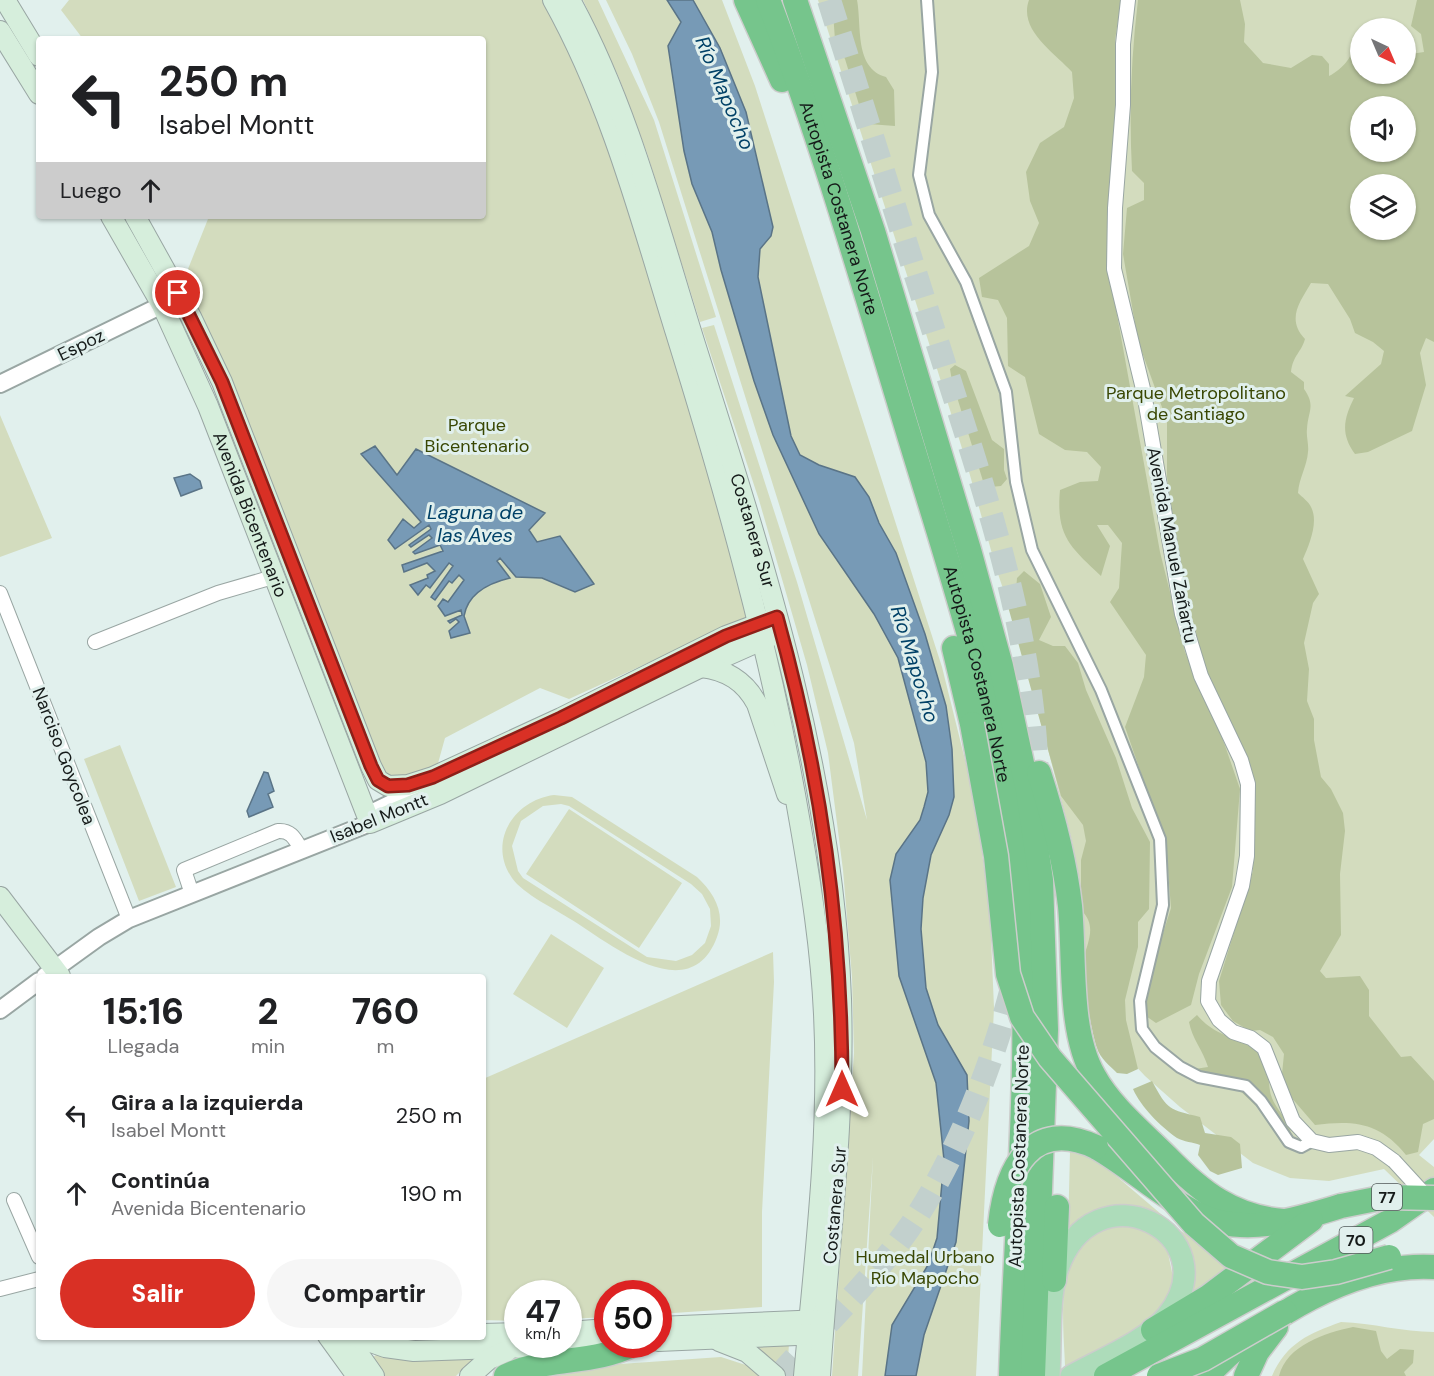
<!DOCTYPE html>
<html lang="es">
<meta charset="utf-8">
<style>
body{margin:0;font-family:"DM Sans",sans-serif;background:#f6f6f6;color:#202124;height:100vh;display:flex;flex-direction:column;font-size:22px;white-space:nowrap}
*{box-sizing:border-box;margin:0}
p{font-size:20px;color:#757577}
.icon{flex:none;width:33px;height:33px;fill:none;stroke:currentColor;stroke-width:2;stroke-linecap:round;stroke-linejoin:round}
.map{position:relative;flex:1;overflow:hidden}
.panel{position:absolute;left:36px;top:974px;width:450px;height:366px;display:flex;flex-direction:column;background:#fff;border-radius:6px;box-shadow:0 2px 4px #0004}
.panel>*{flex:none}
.banner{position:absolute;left:36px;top:36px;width:450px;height:183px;border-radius:6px;box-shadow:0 2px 4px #0004;background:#fff;color:#202124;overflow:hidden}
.needle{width:39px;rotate:136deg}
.fabs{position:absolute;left:1350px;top:18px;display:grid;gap:12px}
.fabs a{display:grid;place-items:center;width:66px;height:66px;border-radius:50%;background:#fff;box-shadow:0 2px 4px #0004;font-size:30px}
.speed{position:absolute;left:504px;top:1280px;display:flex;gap:12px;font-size:30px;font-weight:700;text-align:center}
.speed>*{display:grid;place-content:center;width:78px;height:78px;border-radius:50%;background:#fff;box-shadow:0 2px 4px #0004;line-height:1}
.speed small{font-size:15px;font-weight:400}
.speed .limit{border:9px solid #d22;background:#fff;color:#111}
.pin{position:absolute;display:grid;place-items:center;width:51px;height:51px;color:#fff;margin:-26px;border:3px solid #fff;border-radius:50%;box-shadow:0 2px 6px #0007}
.me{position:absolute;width:66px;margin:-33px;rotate:0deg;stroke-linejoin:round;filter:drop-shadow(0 0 4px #0008)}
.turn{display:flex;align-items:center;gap:21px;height:126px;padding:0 24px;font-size:27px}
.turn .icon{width:78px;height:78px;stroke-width:2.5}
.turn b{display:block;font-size:42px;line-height:51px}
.then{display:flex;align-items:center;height:57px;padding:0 24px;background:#0003;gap:12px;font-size:22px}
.eta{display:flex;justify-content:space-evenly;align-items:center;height:102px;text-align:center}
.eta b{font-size:36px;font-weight:800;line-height:42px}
.button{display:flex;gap:12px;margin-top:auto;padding:12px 24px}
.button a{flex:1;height:69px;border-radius:36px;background:#d93025;color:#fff;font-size:24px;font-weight:800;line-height:69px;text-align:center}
.button a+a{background:#f6f6f6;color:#202124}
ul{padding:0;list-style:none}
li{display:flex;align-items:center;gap:18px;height:78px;padding:0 24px}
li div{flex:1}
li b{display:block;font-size:22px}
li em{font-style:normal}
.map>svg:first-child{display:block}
</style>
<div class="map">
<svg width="1434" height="1376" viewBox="0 0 1434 1376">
<rect width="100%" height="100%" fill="#e1f0ed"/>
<!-- green -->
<path fill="#d3dcbe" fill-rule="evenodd" d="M69 0H544L589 95 649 267 749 613 746 618 569 699 540 688 445 738 437 767 400 781 381 772 182 284 208 219 206 216H483V39H83L61 10Z
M583 0H598L654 120 716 317 700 322 647 153 619 78Z
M606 0H722L755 86 942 667 975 800 990 913 994 1008 976 1376H862L873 1157 858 1376H832L854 1053 852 977 843 870 828 753 807 665 759 500 702 328 714 325 797 582 867 820 854 743 659 122 632 54Z
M818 0H1434V1139L1419 1155 1434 1167V1217L1384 1169 1329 1181 1290 1178 1253 1163 1180 1107 1145 1076 1116 1045 1085 974 1083 921 1072 841 1015 624 996 568 966 461 927 337ZM1360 28H1406V74H1360ZM1360 106H1406V152H1360ZM1360 184H1406V230H1360Z
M0 415 52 538 0 557Z
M120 745 176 887 139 901 84 759Z
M554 795 572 797 697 877C714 893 726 913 717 937 690 1010 609 943 572 920 555 909 523 894 512 878 487 842 514 800 554 795ZM561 804 569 806 691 884 702 894 710 909 711 926 705 943 692 955 676 961 647 957 523 878 518 871 512 846 521 821 543 806Z
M569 809 682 883 639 948 526 874Z
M551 934 604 968 567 1028 513 994Z
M773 952 774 982 762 1212V1307L659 1314 658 1293H608L607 1317 569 1319 568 1293H518L517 1321 483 1320V1079Z
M1070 1152 1088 1156 1102 1164 1181 1231 1236 1268 1181 1308 1190 1274 1130 1207C1103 1205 1087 1215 1068 1232Z
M1118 1224 1148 1231 1159 1241 1168 1253 1174 1282 1160 1314 1131 1334 1065 1366C1064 1328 1054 1258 1092 1234 1099 1230 1110 1227 1118 1224Z
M1341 1322C1373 1323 1402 1332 1434 1332V1376H1272C1286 1343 1310 1333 1341 1322Z
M789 1343 787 1376H782L744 1345Z
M379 1353 470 1356 472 1360 456 1376H384L370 1359Z
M721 1357 755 1368 765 1376H532L606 1365Z"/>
<!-- forest -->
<path fill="#b7c39b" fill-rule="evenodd" d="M841 0H857C862 26 854 68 886 77L894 90 895 126 869 124 864 121 845 59 835 40 833 12 835 5Z
M1029 0H1121L1115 40V135L1108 265 1160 552 1185 652 1221 734 1240 789 1232 887 1199 974 1191 1005 1156 1023 1143 1014 1142 1000 1171 908 1166 845 1125 727 1144 677 1146 655 1110 602 1119 588 1122 543 1108 525H1097L1110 546 1101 576C1069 546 1056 535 1060 490L1080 482 1098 481 1101 467 1087 452 1065 450 1039 434 1025 377 1008 366 1007 318 998 300 982 297 979 278 1029 246 1039 223 1030 201 1026 172 1040 143 1064 127 1074 98 1072 72C1055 53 1018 30 1029 0Z
M1138 0H1240L1245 24 1244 42 1263 63 1291 68 1312 55 1322 56 1329 64V76C1344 68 1355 55 1354 38L1360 33V74H1406V45L1411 54 1424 52 1421 34 1411 26 1417 0H1434V342L1426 338 1420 353 1426 385 1412 431 1368 452 1355 454C1340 434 1344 418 1354 398L1345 396 1381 364 1384 351 1373 342 1355 333 1350 319 1328 284 1311 283C1300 302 1286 319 1305 339 1301 353 1293 355 1291 372L1304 382V389C1316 406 1308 411 1307 429 1306 436 1309 445 1308 452 1307 466 1299 478 1298 493 1302 497 1309 502 1311 507 1319 522 1309 545 1303 559L1319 594 1313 603 1304 643 1309 669 1307 701 1314 719V740L1321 777 1331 789 1343 813 1345 831 1340 874 1341 935 1320 971 1326 978 1360 976 1369 990V1016L1401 1057 1411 1056 1434 1081V1119L1423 1124 1418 1152 1406 1155C1380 1122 1353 1120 1315 1125L1290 1096 1282 1074 1284 1054 1273 1037 1260 1030 1250 1031 1233 1021 1221 1005 1219 981 1253 871 1254 784 1204 668 1188 615 1167 477V421L1138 341 1123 254 1127 208 1144 200V183L1132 171C1129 114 1131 57 1138 0ZM1360 106H1406V152H1360ZM1360 184H1406V230H1360Z
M955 365 966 371 992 440 1004 449V470L1007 479 1001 486 990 487 983 481 952 381 950 369Z
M1024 571 1040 584 1051 617 1039 640 1053 646H1065L1078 663 1086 690 1116 758 1132 808 1150 842 1149 909 1138 922V947L1125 1000 1126 1020 1138 1069 1127 1074 1117 1073C1110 1066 1100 1058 1097 1048 1092 1035 1081 974 1083 961 1087 943 1098 926 1081 910V860L1086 841 1083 825 1061 796 1007 603 1016 590 1017 578Z
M1197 1015C1219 1041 1242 1034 1262 1057 1271 1068 1267 1085 1272 1098 1276 1108 1284 1117 1291 1125L1290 1136 1274 1113 1257 1107 1230 1081 1188 1070 1208 1067C1203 1050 1192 1039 1189 1022Z
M1152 1081C1168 1111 1169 1109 1200 1117L1205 1133 1231 1137 1240 1144 1242 1168 1218 1175 1210 1171 1198 1155 1200 1145C1193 1142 1184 1142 1177 1138 1160 1126 1141 1107 1133 1089Z
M1353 1327 1376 1331 1381 1351 1387 1359 1400 1349 1414 1350 1413 1363 1404 1372 1406 1376H1279C1287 1345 1325 1333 1353 1327Z"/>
<!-- water -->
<path fill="#779ab6" stroke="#5a7487" stroke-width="1.5" d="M667 0H693L720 48 746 112 773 227 771 236 760 249 758 277 791 436 800 455 819 465 855 477 869 497 879 523 896 553 925 634 946 706 952 749 954 797 949 815 931 855 923 898 921 929 926 988 938 1025 967 1075 969 1121 956 1242 924 1335 916 1376H885L892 1325 928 1265 937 1238 944 1160 936 1083 899 976 890 880 896 854 920 820 924 807 928 792 926 762 898 658 874 614 819 534 773 435 754 381 721 270 712 232 692 184 684 151 668 46 681 22Z
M375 446 397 475 416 449 545 513 529 530 537 542 560 536 594 584 575 592 542 578 516 577 500 558 497 561 510 578C489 583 468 593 464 616L470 633 451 638 449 631 459 622 456 619 450 623 448 621 462 615 461 610 445 616 438 606 443 599 448 602 464 580 459 575 452 583 449 581 435 600 431 597 453 566 449 563 430 588 426 585 418 595 410 585 428 578 427 575 435 571 427 563 404 572 402 565 443 551 440 545 415 554 413 552 432 538 429 535 411 547 409 545 431 529 429 525 395 549 388 540 403 519 414 528 421 522 361 454Z
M190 474 200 481 202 488 181 496 174 478Z
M264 772 268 773 274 791 268 794 273 807 249 817 247 811Z"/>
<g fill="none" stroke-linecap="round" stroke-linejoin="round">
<!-- motorway-tunnel -->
<path stroke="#c2d0cd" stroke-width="24" stroke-dasharray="24 12" stroke-linecap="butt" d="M829 0C868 124 907 248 947 373 990 509 1037 648 1037 793
M779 1376C822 1327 871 1282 909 1228 956 1161 996 1056 1015 976"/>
<defs>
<path id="pedestrian" d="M927 0 932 72 919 175 929 215 966 282 1006 392 1016 482 1032 550 1101 690 1160 839 1163 905 1140 1001 1142 1029 1155 1047 1180 1067 1199 1077 1246 1086 1261 1101 1289 1142 1301 1147 1312 1141"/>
<path id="minor" d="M1128 0 1123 44V105L1115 208 1114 269 1144 393 1182 614 1201 676 1241 760 1248 784 1247 856 1242 886 1209 981 1208 1001 1219 1020 1233 1032 1251 1038 1264 1048 1293 1121 1312 1141 1329 1145 1358 1142 1376 1148 1394 1161
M0 593 129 919
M95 642 218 593 273 577
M192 894 184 870 278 831C291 830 295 839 301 849
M14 1200 39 1257
M0 1289 39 1279"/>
<path id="tertiary" d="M0 384 162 305
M371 813 429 785
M45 976 99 937 129 919 370 823
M0 1010 39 981"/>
<g id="secondary">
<path d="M5 0 39 56"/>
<path d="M553 0C611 104 641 220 676 333 726 494 772 657 800 823 811 886 821 949 824 1014 830 1135 815 1255 804 1376"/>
<path id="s1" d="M570 0C628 106 658 226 694 341 762 556 833 772 841 999 845 1128 828 1248 820 1376"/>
<path d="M0 31 39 94"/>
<path id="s2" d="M111 216 162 305 208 406 370 823 440 794 701 667 773 635"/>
<path d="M135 216 191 317 222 382 371 766 378 780 388 786 408 785 433 777 561 718 726 636 769 620"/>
<path d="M701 667C727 670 745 681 757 704L787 794"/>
<path d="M0 897 60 976"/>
<path d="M658 1327 822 1320"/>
<path d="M568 1332 608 1329"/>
<path d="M483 1334 518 1333"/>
<path d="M328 1336 357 1376"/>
<path d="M346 1336 374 1376"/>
<path d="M354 1336 385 1347 414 1351 611 1344"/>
<path d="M658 1341 820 1334"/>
<path d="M719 1341 747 1352 775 1376"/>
<path d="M470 1376 489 1359 507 1351"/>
</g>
<path id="primary" d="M1049 1376C1051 1347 1048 1298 1057 1271 1093 1162 1232 1234 1167 1316 1147 1341 1099 1360 1071 1376"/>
<g id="motorway">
<path d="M746 0 782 80"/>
<path id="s3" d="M768 0C822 141 864 287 908 432 953 580 1005 732 1019 887 1033 1049 1016 1214 1011 1376"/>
<path d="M795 0 873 231 969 550 1001 666 1028 791 1041 880 1046 1030 1033 1376"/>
<path d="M954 648 972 724"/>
<path d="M1039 773C1053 816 1065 861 1070 906 1075 958 1068 1031 1094 1076 1111 1107 1142 1132 1167 1157 1201 1192 1233 1217 1283 1221"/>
<path d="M1096 1147C1131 1167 1161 1196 1197 1214 1242 1237 1296 1220 1341 1206"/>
<path d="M1054 1280 1057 1207"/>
<path d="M1153 1330 1208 1297 1311 1220"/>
<path d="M506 1376C547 1356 593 1365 634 1344"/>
<path d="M1106 1376 1390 1221 1434 1190"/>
<path d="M1207 1376C1261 1319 1353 1262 1434 1267"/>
<path d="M1246 1376 1257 1352 1276 1327"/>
</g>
</defs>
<!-- pedestrian casing -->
<use href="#pedestrian" stroke="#99a6a3" stroke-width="14"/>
<!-- minor casing -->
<use href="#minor" stroke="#99a6a3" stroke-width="16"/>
<!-- tertiary casing -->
<use href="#tertiary" stroke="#99a6a3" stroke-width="20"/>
<!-- secondary casing -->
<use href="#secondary" stroke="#99a6a3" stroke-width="22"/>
<!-- primary casing -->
<use href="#primary" stroke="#cccdcc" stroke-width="24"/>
<!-- motorway casing -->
<use href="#motorway" stroke="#cccdcc" stroke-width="27"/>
<!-- pedestrian -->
<use href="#pedestrian" stroke="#fff" stroke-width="10"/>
<!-- minor -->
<use href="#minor" stroke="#fff" stroke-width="14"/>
<!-- tertiary -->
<use href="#tertiary" stroke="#fff" stroke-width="16"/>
<!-- secondary -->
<use href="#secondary" stroke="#d6eedc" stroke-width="20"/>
<!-- primary -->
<use href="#primary" stroke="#addcba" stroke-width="21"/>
<!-- motorway -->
<use href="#motorway" stroke="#76c58c" stroke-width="24"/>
<defs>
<path id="minor-bridge" d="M1394 1161 1428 1198"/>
<path id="motorway-bridge" d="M972 724 996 856 1008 974 1022 1017 1050 1058 1194 1224 1231 1256 1268 1272 1302 1277 1336 1272 1389 1257
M1341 1206 1386 1197 1434 1198
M1000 1225C1006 1169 1031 1117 1096 1147
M1159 1376 1203 1359 1285 1312"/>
</defs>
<!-- minor-bridge casing -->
<use href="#minor-bridge" stroke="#99a6a3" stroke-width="16" stroke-linecap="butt"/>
<!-- motorway-bridge casing -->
<use href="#motorway-bridge" stroke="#cccdcc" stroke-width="27" stroke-linecap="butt"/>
<!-- minor-bridge -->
<use href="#minor-bridge" stroke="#fff" stroke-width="14"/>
<!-- motorway-bridge -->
<use href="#motorway-bridge" stroke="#76c58c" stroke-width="24"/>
</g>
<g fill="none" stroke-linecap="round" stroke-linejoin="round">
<defs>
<path id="route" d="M178 293 222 382 371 766 378 780 388 786 408 785 433 777 561 718 726 636 777 617C821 775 842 926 842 1089"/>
</defs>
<!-- route casing -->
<use href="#route" stroke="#8d1f18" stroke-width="15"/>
<!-- route -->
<use href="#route" stroke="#d93025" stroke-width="10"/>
</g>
<g text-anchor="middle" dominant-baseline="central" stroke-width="6" stroke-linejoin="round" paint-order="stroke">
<!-- shield labels -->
<g fill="#e1f0ed" stroke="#525a59" stroke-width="1.5">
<rect x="1372" y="1184" width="30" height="26" rx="4.5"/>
<rect x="1339.5" y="1227" width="33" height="26" rx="4.5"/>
</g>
<g font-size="16" font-weight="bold" fill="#151a19">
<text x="1387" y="1197">77</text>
<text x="1356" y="1240">70</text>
</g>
<!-- street labels -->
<g font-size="18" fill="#151a19" stroke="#e1f0ed">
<text stroke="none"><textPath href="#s3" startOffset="220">Autopista Costanera Norte</textPath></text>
<text transform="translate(81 345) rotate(-26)">Espoz</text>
<text stroke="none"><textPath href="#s2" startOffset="330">Avenida Bicentenario</textPath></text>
<text stroke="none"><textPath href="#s1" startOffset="562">Costanera Sur</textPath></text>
<text transform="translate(1172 545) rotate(79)">Avenida Manuel Zañartu</text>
<text stroke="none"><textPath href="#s3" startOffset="706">Autopista Costanera Norte</textPath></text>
<text transform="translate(64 756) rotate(69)">Narciso Goycolea</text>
<text transform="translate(379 818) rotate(-22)">Isabel Montt</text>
<text transform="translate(1019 1156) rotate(-88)">Autopista Costanera Norte</text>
<text transform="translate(835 1205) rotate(-85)">Costanera Sur</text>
</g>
<!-- park labels -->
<g font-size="18" fill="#394703" stroke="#e1f0ed">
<text x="1196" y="393">Parque Metropolitano<tspan x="1196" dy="21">de Santiago</tspan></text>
<text x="477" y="425">Parque<tspan x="477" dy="21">Bicentenario</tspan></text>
<text x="925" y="1257">Humedal Urbano<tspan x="925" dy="21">Río Mapocho</tspan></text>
</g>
<!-- water labels -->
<g font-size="20" font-style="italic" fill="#004167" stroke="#e1f0ed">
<text transform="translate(725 93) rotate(67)">Río Mapocho</text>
<text x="475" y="512">Laguna de<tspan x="475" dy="23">las Aves</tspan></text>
<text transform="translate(915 664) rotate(73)">Río Mapocho</text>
</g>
</g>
</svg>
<div class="fabs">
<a><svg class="needle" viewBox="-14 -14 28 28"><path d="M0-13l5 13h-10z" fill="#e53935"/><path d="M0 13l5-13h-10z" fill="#757577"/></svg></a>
<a><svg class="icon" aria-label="sound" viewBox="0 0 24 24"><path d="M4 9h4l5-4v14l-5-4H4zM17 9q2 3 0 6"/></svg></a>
<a><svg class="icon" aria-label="layers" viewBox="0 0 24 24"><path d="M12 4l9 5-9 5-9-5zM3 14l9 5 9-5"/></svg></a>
</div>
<div class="speed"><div>47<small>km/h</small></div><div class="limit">50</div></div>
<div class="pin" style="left:178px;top:293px;background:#d93025"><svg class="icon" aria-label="arrive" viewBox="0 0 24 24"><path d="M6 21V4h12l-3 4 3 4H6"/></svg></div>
<svg class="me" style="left:842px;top:1089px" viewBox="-20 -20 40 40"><path d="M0-17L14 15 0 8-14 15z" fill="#d93025" stroke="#fff" stroke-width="4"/></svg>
<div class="banner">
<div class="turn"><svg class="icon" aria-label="left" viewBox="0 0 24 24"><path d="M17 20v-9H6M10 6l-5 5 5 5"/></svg><div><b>250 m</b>Isabel Montt</div></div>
<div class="then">Luego<svg class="icon" aria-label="ahead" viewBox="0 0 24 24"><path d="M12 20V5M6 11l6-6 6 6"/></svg></div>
</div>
<section class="panel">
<div class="eta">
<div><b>15:16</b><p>Llegada</p></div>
<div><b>2</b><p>min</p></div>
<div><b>760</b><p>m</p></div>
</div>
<ul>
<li><svg class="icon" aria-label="left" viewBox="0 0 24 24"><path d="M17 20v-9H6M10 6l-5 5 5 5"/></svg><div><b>Gira a la izquierda</b><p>Isabel Montt</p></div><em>250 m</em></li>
<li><svg class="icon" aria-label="ahead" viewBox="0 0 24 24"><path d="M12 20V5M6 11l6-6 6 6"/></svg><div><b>Continúa</b><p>Avenida Bicentenario</p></div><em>190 m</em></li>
</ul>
<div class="button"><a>Salir</a><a>Compartir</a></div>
</section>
</div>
